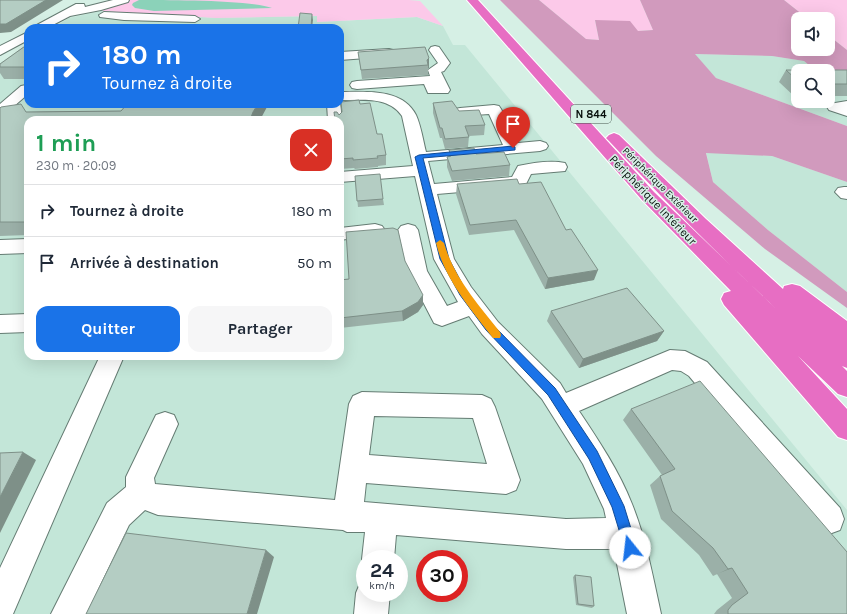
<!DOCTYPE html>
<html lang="fr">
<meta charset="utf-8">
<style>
body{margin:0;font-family:Karla,sans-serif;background:#f6f6f7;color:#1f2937;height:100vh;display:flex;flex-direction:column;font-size:15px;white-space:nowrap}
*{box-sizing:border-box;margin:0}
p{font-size:13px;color:#747a83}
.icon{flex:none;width:22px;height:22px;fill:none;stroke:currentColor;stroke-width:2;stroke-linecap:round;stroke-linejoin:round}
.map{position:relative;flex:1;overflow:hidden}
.sheet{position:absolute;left:24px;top:116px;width:320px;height:244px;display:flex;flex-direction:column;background:#fff;border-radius:12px;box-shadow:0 4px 16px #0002}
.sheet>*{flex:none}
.banner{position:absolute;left:24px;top:24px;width:320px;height:84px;border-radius:12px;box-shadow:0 4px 16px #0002;background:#1a73e8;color:#fff;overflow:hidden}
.tools{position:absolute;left:791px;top:12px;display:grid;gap:8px}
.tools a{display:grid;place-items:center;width:44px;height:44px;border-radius:8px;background:#fff;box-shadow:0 4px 16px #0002;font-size:20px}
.speed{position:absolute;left:356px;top:550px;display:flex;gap:8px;font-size:20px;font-weight:700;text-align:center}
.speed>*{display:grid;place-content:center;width:52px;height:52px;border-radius:50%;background:#fff;box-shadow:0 4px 16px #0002;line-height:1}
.speed small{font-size:10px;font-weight:400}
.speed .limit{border:6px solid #d22;background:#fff;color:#111}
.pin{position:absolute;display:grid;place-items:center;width:34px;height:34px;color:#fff;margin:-41px -17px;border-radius:50% 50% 50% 0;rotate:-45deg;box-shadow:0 0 4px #0007}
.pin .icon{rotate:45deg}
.me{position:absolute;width:44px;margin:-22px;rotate:344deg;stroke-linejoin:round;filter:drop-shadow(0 0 3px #0008)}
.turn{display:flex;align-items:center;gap:14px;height:84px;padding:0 12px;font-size:18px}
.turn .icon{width:52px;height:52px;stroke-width:2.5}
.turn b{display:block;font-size:28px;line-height:34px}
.round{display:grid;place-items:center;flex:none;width:42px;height:42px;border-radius:12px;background:#f6f6f7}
.headline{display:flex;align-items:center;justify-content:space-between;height:68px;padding:0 12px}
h1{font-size:24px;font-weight:700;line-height:30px;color:#1e9e55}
.button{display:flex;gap:8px;margin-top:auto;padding:8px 12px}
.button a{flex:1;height:46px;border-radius:12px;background:#1a73e8;color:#fff;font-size:16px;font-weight:700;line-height:46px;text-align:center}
.button a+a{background:#f6f6f7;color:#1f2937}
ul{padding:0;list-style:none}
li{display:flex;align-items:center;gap:12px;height:52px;padding:0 12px;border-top:1px solid #e0e1e3}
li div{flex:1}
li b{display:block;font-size:15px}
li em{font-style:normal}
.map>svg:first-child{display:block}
</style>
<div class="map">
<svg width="847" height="614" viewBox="0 0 847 614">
<rect width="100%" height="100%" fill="#d6f0e5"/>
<!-- built -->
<path fill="#c3e6d8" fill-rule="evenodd" d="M101 11 216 18 317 16 318 22 417 17 443 26 453 45H465L847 510V614H0V63L28 44V104H305L304 107H317L318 104H340V28H53L69 18ZM28 120H340V356H28ZM365 559H399V593H365ZM425 559H459V593H425Z
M694 54 772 56 804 61 816 71H798V101H828V72H847V126L716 78Z
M706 152 772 156 847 182V292L768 230 713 182Z"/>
<!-- green -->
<path fill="#fcc9e9" d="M129 0H409L420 1 443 26 417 17 317 22V16L216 18 101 11Z
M539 0H640L653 30 638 31 595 20 599 40 586 39Z
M784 0H847V50L828 35V19H808Z"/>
<!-- forest -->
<path fill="#d19abd" d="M500 0H539L586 39 599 40 595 20 630 21 638 31 653 30 640 0H784L808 19H798V49H828V35L847 50V72L816 71 804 61 772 56 695 54 716 78 847 126V182L772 156 706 153 713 182 768 230 847 292V308L765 249 656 156Z"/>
<!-- water -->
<path fill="#8bd2b9" d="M139 0C168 0 250 0 272 8L154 11 135 8 132 5 133 3Z"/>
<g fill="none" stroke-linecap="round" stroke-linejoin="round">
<defs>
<path id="minor" d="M113 0H129L128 2 101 10 70 16 47 28H33L35 26 76 4H84L85 7Z
M104 12 195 16 200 19 195 22 124 20 100 17 99 15Z
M28 32V40L0 55V46Z
M435 46 439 47 450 63 444 71 441 72 450 90 448 93H428L424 84 357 89 352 88 350 85 352 82 357 81 430 76 428 70 438 63 429 50 431 47Z
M389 49 393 50 395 53 393 56 340 60V52Z
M26 85H28V94L5 114 0 115V104L21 86Z
M340 92C366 92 402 88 416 115 421 126 423 140 426 152L503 145 489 114 460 116 455 115 453 112 455 109 460 108 494 105 499 106 501 109 518 143 540 141 546 143 548 146 546 149 540 151 428 161 434 184 512 177 518 166C532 163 551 160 565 163L567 167 565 171 531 174 525 186 519 187 437 194 454 259 471 287 498 322 560 383 566 393 670 350 685 351 707 362 840 508 844 519 840 530 829 534 818 530 689 376 681 371 672 370 579 411C599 441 619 471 632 504 646 539 653 577 661 614H627L614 549H566L396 535 394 559H365V566L362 559 365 532H347L343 530 158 515 145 510 129 525 86 614H51L107 503 126 487V477L156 415 165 412 174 415 178 424 154 478 155 484 335 500 349 404 353 396 362 392 482 395 491 399 495 407 520 480 516 490 506 494 366 483 364 502 566 519 606 518 604 509 583 464 542 399 482 334 469 316 442 326 434 323 407 271 398 230 401 226 408 224 415 226 418 230 427 271 447 306 458 302 434 259 415 176 340 182V172L413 166 402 116C389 96 362 100 340 100ZM374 416 473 418 487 464 369 455Z
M847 101V116L829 110 827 107 829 104Z
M340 102 342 120 340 123V120H328L327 104H340Z
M844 187H847V199L841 198 835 192 838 188Z
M375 224 382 226 385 230 382 234 340 240V228Z
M28 239V253L0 254V240Z
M28 314V332L0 333V315Z
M100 356H124L13 614H0V568Z
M365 580V593H390L388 614H354L356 593 361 581Z"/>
<path id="highway" d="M467 0H478L654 192 770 303 782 314C722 258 664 201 609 141L606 138 609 135 614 133 619 135 706 219 783 289 784 286 792 284 800 286 847 321V368L842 366 847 371V397L838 394 798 356 847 409V440L838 437 724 305 721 299 724 293 731 291 642 200Z"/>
</defs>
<!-- minor casing -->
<use href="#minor" stroke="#657c73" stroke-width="2"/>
<!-- highway casing -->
<use href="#highway" stroke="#fff" stroke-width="2"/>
<!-- minor -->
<use href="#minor" fill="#fff" fill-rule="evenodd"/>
<!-- highway -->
<use href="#highway" fill="#e76ec3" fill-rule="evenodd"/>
</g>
<!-- wall -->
<path fill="#9bb0a8" d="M28 44V79H4L0 73V64Z
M425 47 429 68H428V75L362 79 358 52Z
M786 70H847V96H828V71H798V97H795L779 82Z
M433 103 459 111 485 125 484 135 469 136 468 147 445 149 442 138H440L433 113Z
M127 104H266L267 107 28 120V235L0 236V108L26 112 121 111Z
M360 104 377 134 386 155V165L378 166V167L355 169 354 168 340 169V120L339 115Z
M449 150 476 154 510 165 509 176 452 181 447 167V157L449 156Z
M355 176 383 199 384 205 358 207Z
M457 184H519L566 230 594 280 545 289 514 230 469 235 456 194Z
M405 261 423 305 418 312 403 321 340 328V280L349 279Z
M551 311 664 331 657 341 579 368 547 321Z
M631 409 847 614H714L717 610 732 598 717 574 713 576 699 555 661 519 650 485 660 476 662 475 623 420Z
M575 575 594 606 592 608 576 605 573 577Z"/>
<!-- shaded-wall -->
<path fill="#7e9088" d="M46 0H63L11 32 0 33V24Z
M312 14 313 20 312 28H311Z
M429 58V68H428V65L427 60Z
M258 104H266L267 107 260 120H250L253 112Z
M598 270 594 280 545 289 548 278Z
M423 295V305L418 312 403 321 402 311Z
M664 331 657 341 579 368 583 359Z
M23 452 36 460 0 533V497Z
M266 550 274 557 257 614H247Z
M732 568 717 574 713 576 728 569Z"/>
<!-- building -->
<path fill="#b4cdc3" stroke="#7e9088" d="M0 0H46L6 24H0Z
M300 13 312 14 311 28H298Z
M28 44V67H0V64Z
M425 47 429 58 427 60 428 65 361 70 358 52Z
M786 70H847V84H828V71H798V81Z
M359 100 360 104 370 103 377 134H382L386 155 377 156 378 158 353 160V158L340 159V120H335L334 112H337L339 115 342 112 341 102Z
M452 101 459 111 479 110 485 125 465 126 469 137 445 139 442 128H440L433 103Z
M21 104 26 112 121 111 127 104H258L253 112 250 120H28V222H0V108L1 107Z
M474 148 476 154 504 152 510 165 452 171 447 157 451 156 449 150Z
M380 174 383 199 357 201 355 176Z
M517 179 519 184 541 182 566 230 571 229 598 270 548 278 516 220 470 225 457 184Z
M393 228 398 230 405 261 423 295 418 302 402 311 340 318V280L349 279 346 232Z
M627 288 664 331 583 359 551 311Z
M700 381 847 552V614H728V610L732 605 748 593 732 568 728 569 713 548 672 511 660 476 675 469 631 409Z
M23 452 0 497V453Z
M126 533 266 550 247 614H86Z
M575 575 591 577 594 606 578 604Z"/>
<!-- route -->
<path fill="#1a73e8" stroke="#114b97" d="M513 146 515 147V150L423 158 449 259 466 291 493 325 555 388 597 451 624 506 637 548 635 553 630 555 626 553 612 507 589 459 548 395 486 330 460 295 440 259 415 157 419 155Z"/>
<!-- slow -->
<path fill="#f59e0b" d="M440 240 444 243C454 278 478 304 500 332L501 335 500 338H493C470 308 445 280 436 243Z"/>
<g text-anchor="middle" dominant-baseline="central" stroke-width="3" stroke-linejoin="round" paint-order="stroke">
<!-- far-street labels -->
<g font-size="10" fill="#060e0b" stroke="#d6f0e5">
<text transform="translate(660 185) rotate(45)">Périphérique Extérieur</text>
</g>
<!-- shield labels -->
<rect fill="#d6f0e5" stroke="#44524c" stroke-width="1" x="571" y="105" width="40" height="18" rx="3"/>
<g font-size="11" font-weight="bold" fill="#060e0b">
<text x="591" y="114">N 844</text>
</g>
<!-- street labels -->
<g font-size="12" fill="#060e0b" stroke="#d6f0e5">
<text transform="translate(653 200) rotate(46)">Périphérique Intérieur</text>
</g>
</g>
</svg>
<div class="tools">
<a><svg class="icon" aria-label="sound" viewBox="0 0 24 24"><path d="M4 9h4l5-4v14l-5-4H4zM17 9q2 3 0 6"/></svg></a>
<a><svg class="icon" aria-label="search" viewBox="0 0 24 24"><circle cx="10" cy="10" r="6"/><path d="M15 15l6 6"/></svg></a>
</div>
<div class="speed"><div>24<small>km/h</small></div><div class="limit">30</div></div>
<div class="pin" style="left:513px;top:148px;background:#d93025"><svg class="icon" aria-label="arrive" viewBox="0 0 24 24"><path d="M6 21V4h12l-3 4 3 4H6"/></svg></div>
<svg class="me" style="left:630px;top:548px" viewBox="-20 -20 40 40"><circle r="19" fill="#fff"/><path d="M0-13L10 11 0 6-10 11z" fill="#1a73e8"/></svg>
<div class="banner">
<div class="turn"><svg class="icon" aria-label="right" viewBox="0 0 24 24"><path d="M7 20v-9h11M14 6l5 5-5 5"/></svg><div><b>180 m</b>Tournez à droite</div></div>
</div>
<section class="sheet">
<div class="headline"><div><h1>1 min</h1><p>230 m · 20:09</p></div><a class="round" style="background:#d93025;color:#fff"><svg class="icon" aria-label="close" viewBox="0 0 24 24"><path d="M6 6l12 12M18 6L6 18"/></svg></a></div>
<ul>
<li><svg class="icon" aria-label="right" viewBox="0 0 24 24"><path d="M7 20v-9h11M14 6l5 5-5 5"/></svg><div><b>Tournez à droite</b></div><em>180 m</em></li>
<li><svg class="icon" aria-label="arrive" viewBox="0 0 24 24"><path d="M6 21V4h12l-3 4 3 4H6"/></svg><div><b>Arrivée à destination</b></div><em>50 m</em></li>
</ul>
<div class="button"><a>Quitter</a><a>Partager</a></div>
</section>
</div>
